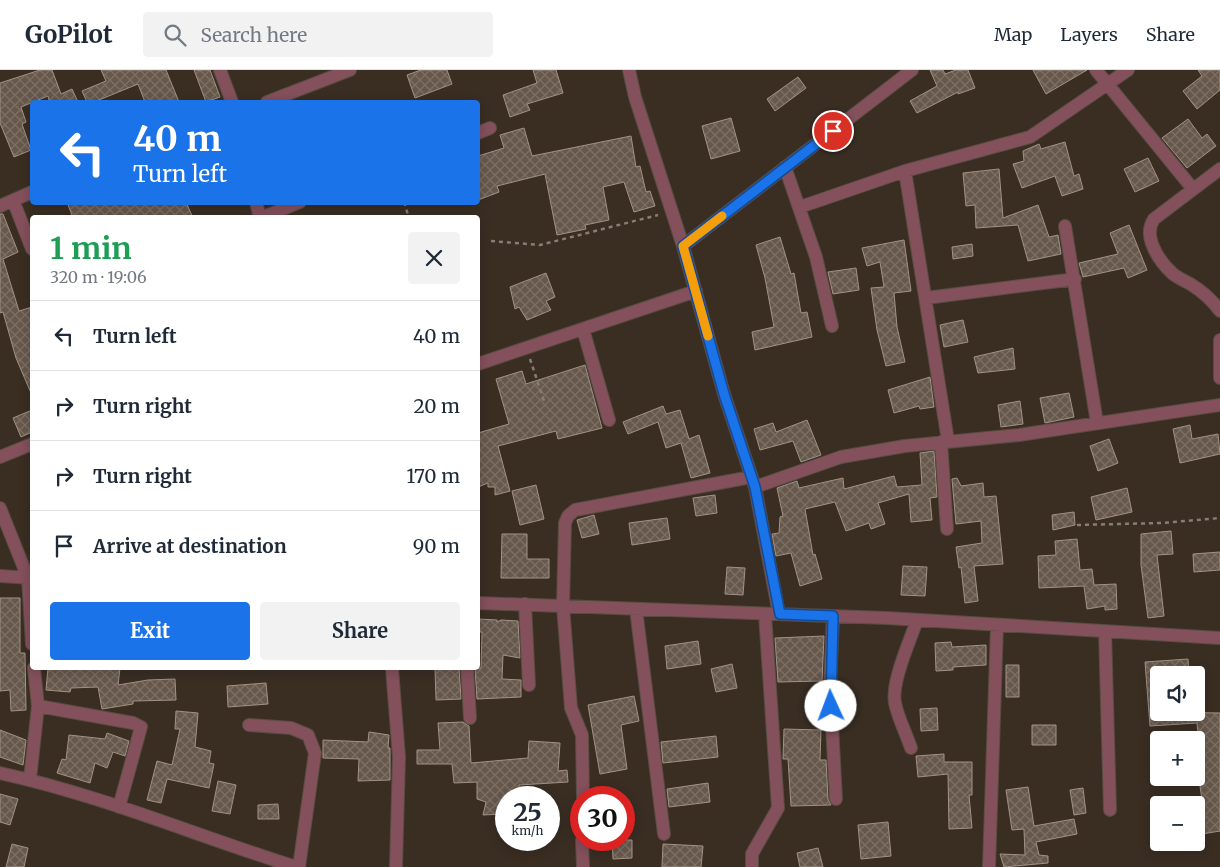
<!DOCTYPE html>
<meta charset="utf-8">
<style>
body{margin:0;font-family:Merriweather,serif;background:#f2f2f3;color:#1f2937;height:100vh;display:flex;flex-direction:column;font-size:19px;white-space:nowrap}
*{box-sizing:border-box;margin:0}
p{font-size:16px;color:#747a83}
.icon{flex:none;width:28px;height:28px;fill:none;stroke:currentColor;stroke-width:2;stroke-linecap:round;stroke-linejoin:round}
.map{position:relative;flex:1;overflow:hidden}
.side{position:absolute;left:30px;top:145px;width:450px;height:455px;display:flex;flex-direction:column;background:#fff;border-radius:5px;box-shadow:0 2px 12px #0003}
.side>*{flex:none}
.banner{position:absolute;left:30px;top:30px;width:450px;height:105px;border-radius:5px;box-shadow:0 2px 12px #0003;background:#1a73e8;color:#fff;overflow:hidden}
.tools{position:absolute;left:1150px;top:596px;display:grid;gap:10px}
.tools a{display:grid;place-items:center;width:55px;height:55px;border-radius:5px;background:#fff;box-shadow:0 2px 12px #0003;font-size:25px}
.speed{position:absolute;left:495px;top:716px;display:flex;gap:10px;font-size:25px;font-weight:700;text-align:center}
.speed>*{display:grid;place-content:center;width:65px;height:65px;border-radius:50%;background:#fff;box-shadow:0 2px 12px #0003;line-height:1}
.speed small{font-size:12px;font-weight:400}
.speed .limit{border:8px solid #d22;background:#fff;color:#111}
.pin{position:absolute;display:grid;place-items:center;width:42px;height:42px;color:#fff;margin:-21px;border:2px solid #fff;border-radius:50%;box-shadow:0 1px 5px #0007}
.me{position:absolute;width:55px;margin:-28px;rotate:358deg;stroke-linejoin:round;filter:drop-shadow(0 0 4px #0008)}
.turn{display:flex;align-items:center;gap:18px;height:105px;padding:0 20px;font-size:22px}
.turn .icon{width:65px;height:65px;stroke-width:2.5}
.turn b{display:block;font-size:35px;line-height:42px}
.round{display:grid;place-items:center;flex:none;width:52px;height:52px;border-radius:5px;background:#f2f2f3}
.summary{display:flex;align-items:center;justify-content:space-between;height:85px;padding:0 20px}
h1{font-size:30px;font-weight:700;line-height:38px;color:#1e9e55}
.cta{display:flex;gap:10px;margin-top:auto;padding:10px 20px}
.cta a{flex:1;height:58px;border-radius:5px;background:#1a73e8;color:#fff;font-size:20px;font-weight:700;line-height:58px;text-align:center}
.cta a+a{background:#f2f2f3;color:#1f2937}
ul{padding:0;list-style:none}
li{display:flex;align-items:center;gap:15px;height:70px;padding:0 20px;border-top:1px solid #e0e1e3}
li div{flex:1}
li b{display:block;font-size:19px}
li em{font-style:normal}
header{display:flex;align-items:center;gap:30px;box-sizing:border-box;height:70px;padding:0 25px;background:#fff;border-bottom:1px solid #e0e1e3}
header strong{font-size:24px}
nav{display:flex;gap:28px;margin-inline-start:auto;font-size:18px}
.search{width:350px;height:45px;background:#f2f2f3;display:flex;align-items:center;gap:12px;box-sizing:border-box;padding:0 18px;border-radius:5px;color:#747a83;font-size:19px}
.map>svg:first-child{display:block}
</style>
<header>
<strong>GoPilot</strong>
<div class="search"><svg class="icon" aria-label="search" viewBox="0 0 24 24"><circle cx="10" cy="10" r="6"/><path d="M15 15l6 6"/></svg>Search here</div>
<nav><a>Map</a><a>Layers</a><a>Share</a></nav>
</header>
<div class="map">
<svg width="1220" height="797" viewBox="0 0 1220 797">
<defs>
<pattern id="building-cross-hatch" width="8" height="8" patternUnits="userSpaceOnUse" patternTransform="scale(1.25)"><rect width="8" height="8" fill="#67584c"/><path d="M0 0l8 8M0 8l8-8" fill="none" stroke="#7c6f65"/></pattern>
</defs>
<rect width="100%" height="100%" fill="#3a2e23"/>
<!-- building -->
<path fill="url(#building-cross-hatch)" stroke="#a29285" d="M40 0H52L61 24 72 19 78 32H45L49 30 48 26 21 37 26 52 22 54 31 80 14 87 0 53V13Z
M101 0H166L179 32H145L138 14 94 32H87L82 21 106 11Z
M194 0H210L220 27 206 32Z
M421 0H447L452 14 415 28 407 5Z
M533 0H556L563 23 527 34 530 40 510 47 503 25 537 13Z
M930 0H943L945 4 956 0H968L975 18 958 24V22L917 43 910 31 937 16Z
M1033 0H1087L1046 24Z
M1198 0H1220V20L1197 39 1183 21 1202 6Z
M798 7 806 18 775 41 767 29Z
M731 48 740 81 711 89 702 56Z
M1188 49 1202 68 1207 64 1216 76 1187 98 1162 68Z
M524 58 532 86 631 66 636 97 640 96 646 122 650 121 655 136 634 142 624 112 603 117 609 150 585 155 586 159 557 165 545 104 497 116 499 122 478 130V86L504 78 500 65Z
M1065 72 1074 106 1079 104 1083 119 1062 126 1055 106 1022 118 1013 94 1024 91 1023 81 1039 74 1041 79Z
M1148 88 1159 111 1135 122 1124 99Z
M999 99 1003 148 1038 135 1049 167 1058 165 1061 184 1028 191 1018 155 976 158 975 135 966 136 963 103Z
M67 132H186L193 148H73Z
M0 144H3L18 182 3 189 19 241 32 237V323H31L16 288 3 242 0 243Z
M1129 155 1147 200 1128 208 1124 198 1083 207 1079 193 1118 184 1110 163Z
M780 167 791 204 794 203 801 243 807 242 812 267 755 280 752 262 774 257 765 208 756 175Z
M904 170 911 221 894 223 897 257 905 292 886 296 877 260 871 218 884 217 880 192 867 196 862 178Z
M972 174 973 186 953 189 952 177Z
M856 198 859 220 833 224 828 202Z
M546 203 555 227 546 231 551 240 527 250 519 237 515 239 510 217Z
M963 250 968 272 944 277 940 255Z
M1013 278 1015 299 978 303 974 287Z
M585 295 602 358 558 369 556 361 498 376 510 421 495 425V417H488V413L478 417V363L509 354 496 309 522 301 526 314Z
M930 307 934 337 920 339 919 336 894 343 888 320Z
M1069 323 1074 347 1045 353 1040 328Z
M1020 331 1023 354 1001 357 998 335Z
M663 336 666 344 680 340 689 369 699 365 710 403 691 408 681 373 666 378 658 352 628 364 623 352Z
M32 340V362L21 367 13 348Z
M807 350 821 385 801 392 793 371 760 380 754 359 773 353 776 362Z
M1190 355 1192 369 1218 364 1220 384 1180 393 1173 359Z
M1109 369 1118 393 1098 401 1090 376Z
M934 381 937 427 930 428 932 450 911 452 909 424 878 433 885 454 871 459 869 453 846 461 835 432 805 439 813 485 815 484 822 509 800 516 791 483 776 486 772 464 779 463 780 447 783 446 777 418 797 411 799 418 843 408 844 419 894 406 897 417 922 415 920 383Z
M957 408 961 416 983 413 984 427 996 426 1003 494 974 496 978 531 965 533 961 497 959 498 956 477 982 473 981 451 956 454 952 409Z
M536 415 544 449 520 455 512 421Z
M1127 418 1132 442 1096 450 1091 427Z
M715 425 717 443 696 446 693 428Z
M1074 442 1075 455 1053 460 1052 445Z
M594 445 599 464 582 468 577 450Z
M667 448 670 469 632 475 629 453Z
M1171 461 1173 484 1157 485 1164 546 1148 548 1141 495V464Z
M502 464H527V489H549V508H501Z
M1077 469 1080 500 1092 499 1094 515 1116 514 1117 539 1105 540V536L1087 539 1084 516 1039 518 1038 486 1056 485 1055 471Z
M1220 482V500L1194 502 1193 484Z
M903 496 927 497 925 526 901 525Z
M727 497 745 498 743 525 725 524Z
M0 528H20V583H25L26 640 11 641 10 620 0 621Z
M478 549 497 550V552L501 550 518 551 520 588 503 585 502 609 521 610V627L477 629 475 598H481L482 562H478Z
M824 566 822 611 778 612 775 568Z
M698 571 701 594 667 599 665 576Z
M951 572 952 577 986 575V595L953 597V600L936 601 935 573Z
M1188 589 1189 605H1159V642L1220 643V761L1196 765V748L1205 749 1198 703 1202 702 1197 653 1150 656 1145 592Z
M732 594 737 618 716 622 711 599Z
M1006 595H1019V627H1006Z
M48 598H120L118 615 148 610 175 609 176 630 133 631V634L102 639 98 617 71 618 70 622 46 620Z
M435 598H459L461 629 436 630Z
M266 613 268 634 228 637 227 616Z
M634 626 639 651 621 655 627 699 600 704 588 635Z
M937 638 938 660 921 661 920 639Z
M176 641 198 643 195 677 211 681 209 693 214 694 209 718 167 709 161 733 147 730 157 691 172 695 180 659H175Z
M463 652 469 656 471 693 528 688 529 671 560 673 558 701 567 700 568 712 519 715 520 725 503 726V744L483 745 486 732 477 729V712L454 713 452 694H417V680H440L438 653Z
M1032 655H1056V675H1032Z
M784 659 821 660 820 690H826L828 729 831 735 791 736 788 689H783Z
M0 660 26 670 23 695 0 687Z
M369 662 389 665 388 678H390V710L358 711 359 689 323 688V670L368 672Z
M107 663 129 671 125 686 113 682 107 698 95 693 90 713 57 703 62 689 66 690 69 665 105 669Z
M716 666 718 687 663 693 661 672Z
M944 684V692H972V725H969L972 758 949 759 948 704 918 707 916 686Z
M218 711 236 715 230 744 212 741Z
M708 713 710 732 669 737 667 719Z
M1028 717 1034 756 1074 749 1077 764 1036 772 1039 785 1048 786V793L1004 797 1000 784 1025 785 1024 759 1012 760 1006 720Z
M1083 718 1086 743 1074 745 1070 720Z
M0 724 18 729 10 755 0 752Z
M278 734 279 749H258V735Z
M888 752 891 786 861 789 858 755Z
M612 770H632V788L613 789Z
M12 774 28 778 24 797H6Z
M663 774 703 776 701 797H662Z
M818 778 823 797H800L797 783Z"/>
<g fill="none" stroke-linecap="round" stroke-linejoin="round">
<defs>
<path id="minor" d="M220 0 232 32
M629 0 635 27 683 176 724 324 755 417 779 544
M1096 0 1193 119
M267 32 350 0
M478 63 490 58
M785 97 816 187 832 256
M1220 99 1154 149C1142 166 1159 191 1172 203 1177 208 1186 211 1192 215 1203 222 1212 230 1220 241
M905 101 948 371
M13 130 32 179
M256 132 260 148
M0 136 32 122
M800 137 905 101 1030 67 1128 0
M261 148 300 132
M1065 156 1097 353
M683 176 912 0
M926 228 1075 209
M583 259 609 350
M1220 270V308
M478 294 696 221
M941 372 947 459
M0 387 32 374
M755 417 841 387 905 376 1019 365 1220 335
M0 438 28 508 32 574
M0 506 32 508
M478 533 887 548 1220 568
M525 534 529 615
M636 539 664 764
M833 546 830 618 836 729
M1105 561 1110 740
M392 598 399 687 396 797
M467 598 470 648
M38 636 133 653 141 657 119 737
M249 655 291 658 308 665 315 683 299 797
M911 678C906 663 898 648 895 633 891 612 910 571 917 550
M0 703C101 725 197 766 296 797
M30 709 38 636 34 598
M583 728 582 665 571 638 563 536 565 453 568 446 575 440 751 407
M582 770 583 797
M752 797V784L778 738 765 544
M989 797 997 555"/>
</defs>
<!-- minor casing -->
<use href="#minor" stroke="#584c42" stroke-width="14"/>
<!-- path -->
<path stroke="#887d74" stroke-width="2.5" stroke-dasharray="4 4" stroke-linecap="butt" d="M404 132 409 148
M491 171 540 175 658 145
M530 289 545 334
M1077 455 1162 453 1220 448"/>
<!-- minor -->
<use href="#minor" stroke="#84505c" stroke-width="12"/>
</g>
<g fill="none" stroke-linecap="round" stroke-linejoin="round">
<defs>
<path id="route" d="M831 636 833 546 780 544 755 417 724 324 683 176 833 61"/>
</defs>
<!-- route casing -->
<use href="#route" stroke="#114b97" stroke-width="12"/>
<!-- route -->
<use href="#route" stroke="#1a73e8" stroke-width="9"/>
<!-- slow -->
<path stroke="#f59e0b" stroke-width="9" d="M708 266 683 176 722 146"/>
</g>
</svg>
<div class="tools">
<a><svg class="icon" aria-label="sound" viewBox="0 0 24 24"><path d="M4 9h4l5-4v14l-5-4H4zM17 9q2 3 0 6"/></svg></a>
<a>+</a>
<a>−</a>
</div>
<div class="speed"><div>25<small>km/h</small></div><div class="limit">30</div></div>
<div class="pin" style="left:833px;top:61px;background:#d93025"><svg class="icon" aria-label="arrive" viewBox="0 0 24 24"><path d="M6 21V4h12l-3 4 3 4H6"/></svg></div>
<svg class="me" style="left:831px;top:636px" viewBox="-20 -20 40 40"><circle r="19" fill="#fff"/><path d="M0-13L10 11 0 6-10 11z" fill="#1a73e8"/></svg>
<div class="banner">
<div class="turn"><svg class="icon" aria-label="left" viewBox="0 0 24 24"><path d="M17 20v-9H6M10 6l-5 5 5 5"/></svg><div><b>40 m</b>Turn left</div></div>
</div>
<section class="side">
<div class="summary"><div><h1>1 min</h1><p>320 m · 19:06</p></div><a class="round"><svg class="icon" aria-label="close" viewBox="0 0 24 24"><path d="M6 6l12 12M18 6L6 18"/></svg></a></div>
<ul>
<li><svg class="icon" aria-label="left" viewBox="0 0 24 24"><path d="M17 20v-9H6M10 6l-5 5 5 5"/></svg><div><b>Turn left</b></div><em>40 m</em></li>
<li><svg class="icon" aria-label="right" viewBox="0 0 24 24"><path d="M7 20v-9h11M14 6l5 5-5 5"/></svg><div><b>Turn right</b></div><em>20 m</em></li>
<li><svg class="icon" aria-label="right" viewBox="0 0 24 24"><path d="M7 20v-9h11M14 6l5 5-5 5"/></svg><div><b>Turn right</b></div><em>170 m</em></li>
<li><svg class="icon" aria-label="arrive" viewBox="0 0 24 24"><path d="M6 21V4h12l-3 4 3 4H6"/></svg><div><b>Arrive at destination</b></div><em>90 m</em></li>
</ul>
<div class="cta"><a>Exit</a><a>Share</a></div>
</section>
</div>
